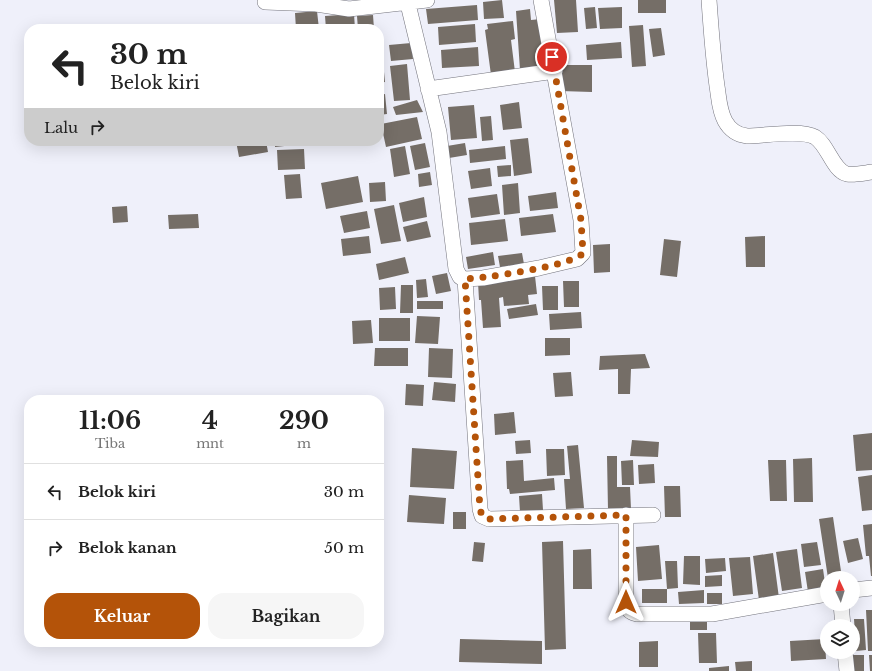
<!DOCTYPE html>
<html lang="id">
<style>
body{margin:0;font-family:"Libre Baskerville",serif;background:#f6f6f6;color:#222;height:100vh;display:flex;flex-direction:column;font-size:15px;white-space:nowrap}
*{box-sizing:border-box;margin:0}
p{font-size:13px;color:#767676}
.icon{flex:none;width:22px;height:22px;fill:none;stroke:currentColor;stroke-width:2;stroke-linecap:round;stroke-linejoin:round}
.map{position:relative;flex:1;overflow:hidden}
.details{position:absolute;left:24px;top:395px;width:360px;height:252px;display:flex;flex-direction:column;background:#fff;border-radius:16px;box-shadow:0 4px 16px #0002}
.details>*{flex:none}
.guide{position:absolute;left:24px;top:24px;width:360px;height:122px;border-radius:16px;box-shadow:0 4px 16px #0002;background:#fff;color:#222;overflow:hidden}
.needle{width:26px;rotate:356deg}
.buttons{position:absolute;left:820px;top:571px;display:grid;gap:8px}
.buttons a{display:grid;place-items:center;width:40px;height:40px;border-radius:50%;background:#fff;box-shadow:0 4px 16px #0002;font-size:20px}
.pin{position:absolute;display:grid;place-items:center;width:34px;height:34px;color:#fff;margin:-17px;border:2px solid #fff;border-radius:50%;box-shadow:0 1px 4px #0007}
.me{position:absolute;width:44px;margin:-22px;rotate:0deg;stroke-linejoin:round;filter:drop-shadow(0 0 3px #0008)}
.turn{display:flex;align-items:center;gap:14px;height:84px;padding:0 20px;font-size:18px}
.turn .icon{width:52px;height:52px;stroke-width:2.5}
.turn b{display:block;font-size:28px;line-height:34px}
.then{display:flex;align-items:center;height:38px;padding:0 20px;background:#0003;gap:8px;font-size:15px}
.eta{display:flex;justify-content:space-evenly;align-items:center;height:68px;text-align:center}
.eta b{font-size:24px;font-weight:700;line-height:28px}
.action{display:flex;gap:8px;margin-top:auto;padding:8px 20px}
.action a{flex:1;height:46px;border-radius:16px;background:#b45309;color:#fff;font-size:16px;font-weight:700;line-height:46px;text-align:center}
.action a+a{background:#f6f6f6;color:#222}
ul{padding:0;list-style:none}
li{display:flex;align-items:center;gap:12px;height:56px;padding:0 20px;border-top:1px solid #e0e0e0}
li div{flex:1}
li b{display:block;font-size:15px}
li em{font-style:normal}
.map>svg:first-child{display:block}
</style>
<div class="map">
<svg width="872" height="671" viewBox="0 0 872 671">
<rect width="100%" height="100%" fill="#eff0fa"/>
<!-- building -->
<path fill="#756e67" d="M502 0 504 18 484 19 483 2Z
M554 0H576L578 32 557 33Z
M638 0H666V13H638Z
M477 5 478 20 428 24 426 9Z
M595 7 597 28 586 29 584 8Z
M622 7V28L600 29 598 8Z
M530 9 531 20 541 19 545 68 520 70 516 11Z
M317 11 319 29H296L295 13Z
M354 14 355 29H326L325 16Z
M373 15 374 29H358L357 16Z
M513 21 515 39 511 40 515 72 491 75 485 30 488 29 487 24Z
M475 24 476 42 439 45 438 27Z
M643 25 646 66 632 67 629 26Z
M661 28 665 55 653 57 649 29Z
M621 42 622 58 587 60 586 45Z
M411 43 413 59 391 61 389 45Z
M478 47 479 66 442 68 441 50Z
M379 52H382L385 82 379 83Z
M407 64 410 100 394 101 390 66Z
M561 65H592V92L560 91Z
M385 94 387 114 379 115V95Z
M417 100 423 112 396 115 393 107Z
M519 102 522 128 503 130 500 105Z
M474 105 477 138 451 140 448 107Z
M491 116 493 140 482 141 480 117Z
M417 117 422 139 386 147 381 124Z
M528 138 532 173 514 176 510 140Z
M236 141H266L268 152 239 157Z
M275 141H304L303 144 275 147Z
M425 143 430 167 415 170 410 146Z
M465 143 467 155 449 158 447 146Z
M405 146 410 174 394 177 390 149Z
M505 146 506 159 470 163 469 150Z
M304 149 305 169 278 170 277 150Z
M511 165V176L498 177 497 166Z
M490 168 492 186 471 189 468 171Z
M430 172 432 185 419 187 418 174Z
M300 174 302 198 286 199 284 175Z
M358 176 363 202 326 209 321 183Z
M385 182 386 201 370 202 369 183Z
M518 183 520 213 504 215 502 185Z
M556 192 558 208 530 211 528 196Z
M497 194 500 214 471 218 468 198Z
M424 197 427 217 403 222 399 203Z
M394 205 401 241 381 244 374 209Z
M127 206 128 222 113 223 112 207Z
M367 211 370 228 344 233 340 216Z
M198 214 199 228 169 229 168 215Z
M553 214 556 232 521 236 519 218Z
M505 219 508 241 471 245 469 223Z
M427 221 431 237 407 242 403 227Z
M369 236 371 253 343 256 341 239Z
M765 236V267H746L745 237Z
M664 239 681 241 677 277 660 275Z
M610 244V272L594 273 593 245Z
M493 252 495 265 468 269 466 257Z
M522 253 524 264 500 267 498 256Z
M405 257 409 273 379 280 376 264Z
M447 273 451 291 436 294 432 276Z
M535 276 537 294 528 295 529 304 504 306 503 297 499 298 501 327 483 328 481 300H479L478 282Z
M426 279 428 297 417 298 416 280Z
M563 281H579V307H564Z
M401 285H413V313H400Z
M542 286H558V310H543Z
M395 287 396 309 380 310 379 288Z
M417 301H443V309H417Z
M536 304 538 315 509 319 507 309Z
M581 312 582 328 550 330 549 314Z
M417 316 440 317 438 344 415 343Z
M379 318H410V341H379Z
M371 320 373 343 353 344 352 321Z
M545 338H570V355L545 356Z
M375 348H408V366H374Z
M429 348 453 349 452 378 428 377Z
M645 354 650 368 631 369 630 394H618V369L599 370 600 356Z
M571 372 573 396 555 397 553 373Z
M434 382 456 384 455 402 432 400Z
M406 384 424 385 423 406 405 405Z
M514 412 516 433 495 435 494 414Z
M872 433V470L856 471 853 435Z
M530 440 531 453 516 454 515 441Z
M632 440 659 442 658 457 630 456Z
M578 445 584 508 566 509 564 479H570L567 446Z
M412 448 457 451 454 489 410 487Z
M546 449H564L565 475 547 476Z
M607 456H617V487H630L631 509 608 510Z
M812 458 813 502H794L793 459Z
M523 460 524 481 554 478 555 490 510 494 509 489H507L506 461Z
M633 460 634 485H622L621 461Z
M768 460H786L787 501H770Z
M654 464 655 483 639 484 638 465Z
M872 475V510L862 511 858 477Z
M664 486H680L681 517H665Z
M542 494 543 510 520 512 519 496Z
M409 495 446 498 444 524 407 522Z
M453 512H466V529H453Z
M833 517 842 578H828L819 519Z
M872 524V576H871L869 556H866L863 525Z
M858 538 863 559 848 563 843 541Z
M563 541 566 649 545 650 542 542Z
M474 542 485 543 483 562 472 561Z
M817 542 821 565 804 567 801 544Z
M659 545 662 579 638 581 636 547Z
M591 549 592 589H573V550Z
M797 549 802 588 782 591 776 552Z
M773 553 779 598 759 600 753 556Z
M684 556H700V585L683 584Z
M750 557 753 594 733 596 729 558Z
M725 558 726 571 706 573 705 559Z
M665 561H677L678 588 667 589Z
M823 569 826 590 808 592 805 572Z
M722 575V586L705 587V576Z
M642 589H667V603H642Z
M704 590V603L679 604 678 592Z
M707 593H722V604H707Z
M866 610H872V651H868Z
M707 617V630H690V618Z
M854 619H864L866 650 856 651Z
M698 633H716L717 663H699Z
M460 639 542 641V664L459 662Z
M825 639 826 659 791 661 790 641Z
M658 641V667H639V642Z
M853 655H864V671H853Z
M869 655H872V671H870Z
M752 661V671H736L735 662Z
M729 666V671H709V668Z"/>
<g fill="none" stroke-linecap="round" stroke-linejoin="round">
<defs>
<path id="street" d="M407 0 439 132 456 269 460 277 465 279 483 278 539 268 577 259 583 253 581 220 541 0
M709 0C711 29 713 57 717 86 719 98 719 110 725 121 730 130 738 135 747 136 764 136 801 129 815 137 828 145 833 171 847 174 855 175 864 173 872 172
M265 2 316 4 349 9 427 0
M428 89 555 71
M465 279 480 509 482 516 489 519 653 515
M626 515V602C628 610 629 612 637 614H712L827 594
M853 590 872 588
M841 604 843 626
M845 652 847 671"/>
</defs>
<!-- street casing -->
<use href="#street" stroke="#73737c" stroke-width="16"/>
<!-- street -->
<use href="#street" stroke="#fff" stroke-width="15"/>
</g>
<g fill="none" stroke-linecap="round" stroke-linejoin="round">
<!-- route -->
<path stroke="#b45309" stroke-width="7" stroke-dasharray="0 12.6" d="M552 57 581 220 583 253C573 266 484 278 465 279L480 509 482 516 489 519 626 515V602"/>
</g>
</svg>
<div class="buttons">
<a><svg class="needle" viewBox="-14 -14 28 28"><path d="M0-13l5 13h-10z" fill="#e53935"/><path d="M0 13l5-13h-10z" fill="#767676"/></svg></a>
<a><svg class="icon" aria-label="layers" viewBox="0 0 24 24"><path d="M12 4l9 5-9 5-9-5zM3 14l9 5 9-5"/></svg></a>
</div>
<div class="pin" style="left:552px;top:57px;background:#d93025"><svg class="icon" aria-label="arrive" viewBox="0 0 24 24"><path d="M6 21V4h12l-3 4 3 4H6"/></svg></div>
<svg class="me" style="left:626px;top:602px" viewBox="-20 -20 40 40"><path d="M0-17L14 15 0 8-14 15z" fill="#b45309" stroke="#fff" stroke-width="4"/></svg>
<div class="guide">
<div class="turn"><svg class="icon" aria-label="left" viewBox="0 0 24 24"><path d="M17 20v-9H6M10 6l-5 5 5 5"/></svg><div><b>30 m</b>Belok kiri</div></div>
<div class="then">Lalu<svg class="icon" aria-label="right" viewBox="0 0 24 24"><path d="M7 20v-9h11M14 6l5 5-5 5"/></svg></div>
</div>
<section class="details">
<div class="eta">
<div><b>11:06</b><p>Tiba</p></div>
<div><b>4</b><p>mnt</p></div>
<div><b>290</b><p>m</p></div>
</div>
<ul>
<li><svg class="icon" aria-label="left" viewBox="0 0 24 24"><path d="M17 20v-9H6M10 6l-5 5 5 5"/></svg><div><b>Belok kiri</b></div><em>30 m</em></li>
<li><svg class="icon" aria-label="right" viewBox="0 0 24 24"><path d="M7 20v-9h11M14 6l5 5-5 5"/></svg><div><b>Belok kanan</b></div><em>50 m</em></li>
</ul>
<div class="action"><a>Keluar</a><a>Bagikan</a></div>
</section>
</div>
